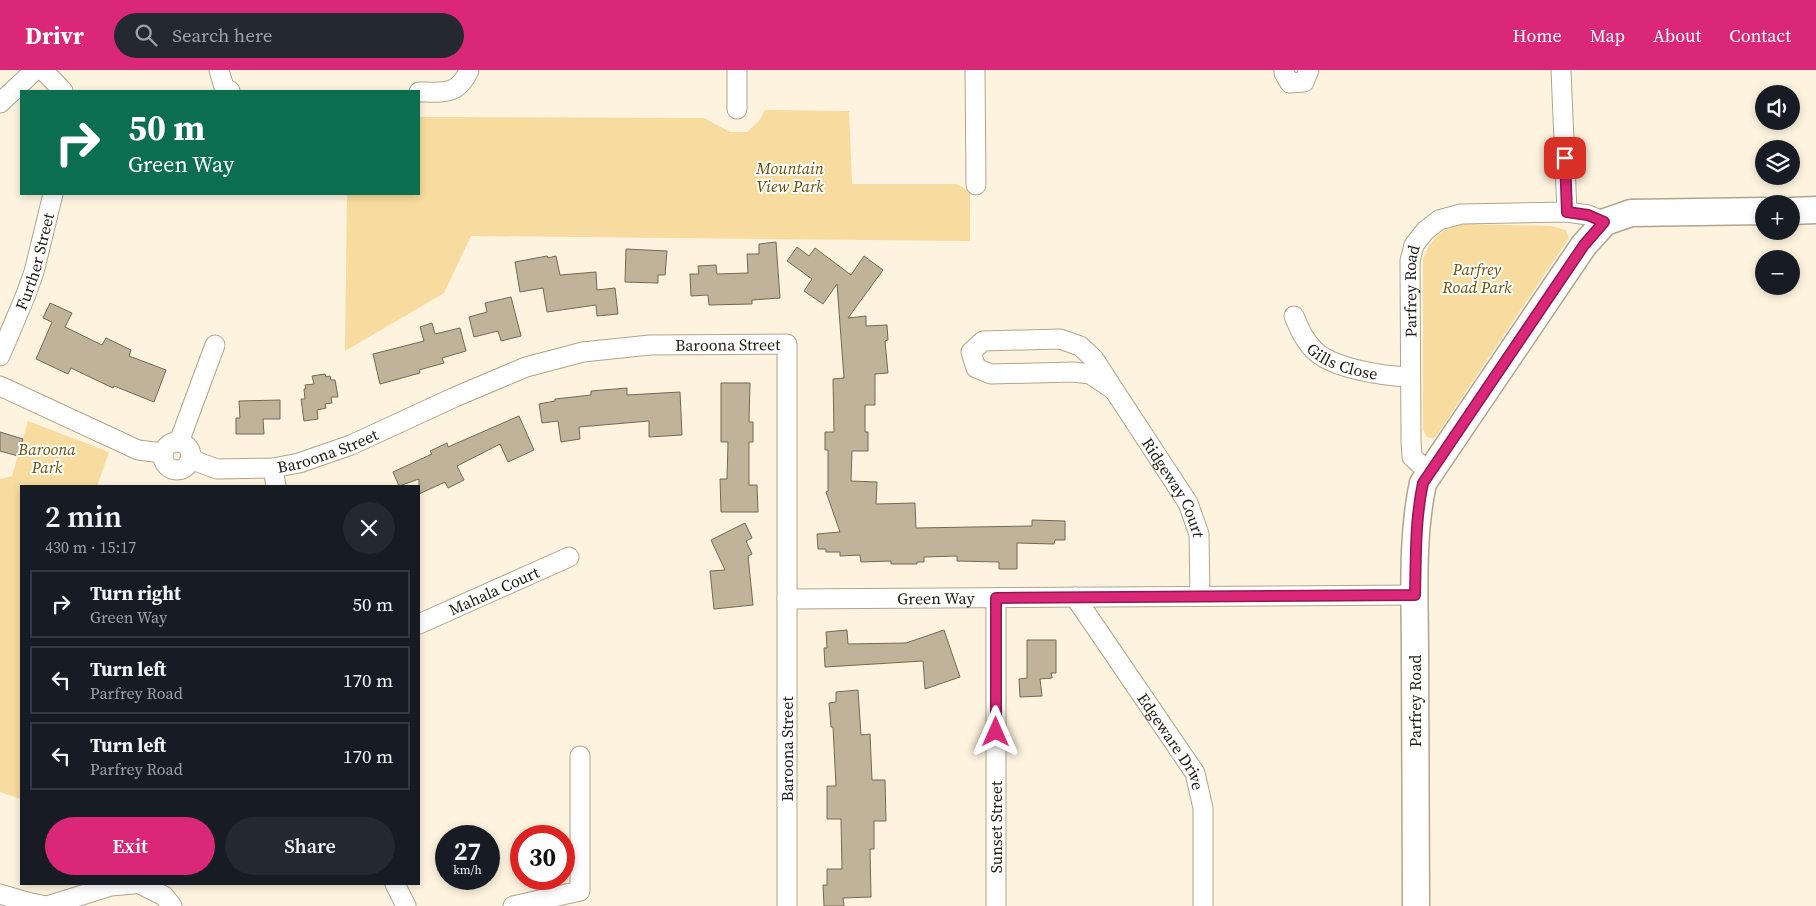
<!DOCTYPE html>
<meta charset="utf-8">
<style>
body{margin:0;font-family:"Source Serif 4",serif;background:#242831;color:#f1f3f6;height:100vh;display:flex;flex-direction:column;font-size:19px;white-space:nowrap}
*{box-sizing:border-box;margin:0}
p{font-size:16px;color:#9ea1a6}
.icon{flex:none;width:28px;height:28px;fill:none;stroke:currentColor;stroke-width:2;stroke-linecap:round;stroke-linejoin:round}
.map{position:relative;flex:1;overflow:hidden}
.sheet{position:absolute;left:20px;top:415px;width:400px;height:400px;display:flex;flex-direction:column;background:#171b24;border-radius:0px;box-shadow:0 2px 8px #0003}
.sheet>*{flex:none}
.guide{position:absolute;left:20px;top:20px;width:400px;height:105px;border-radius:0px;box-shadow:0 2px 8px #0003;background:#0b6e4f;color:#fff;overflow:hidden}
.buttons{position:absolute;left:1755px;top:15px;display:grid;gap:10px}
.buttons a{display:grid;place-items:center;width:45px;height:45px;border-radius:50%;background:#171b24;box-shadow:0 2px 8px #0003;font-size:25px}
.speed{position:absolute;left:435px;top:755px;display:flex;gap:10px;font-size:25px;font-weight:700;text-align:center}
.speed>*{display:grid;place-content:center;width:65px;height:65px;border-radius:50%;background:#171b24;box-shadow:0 2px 8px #0003;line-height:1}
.speed small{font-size:12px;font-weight:400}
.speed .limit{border:8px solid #d22;background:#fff;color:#111}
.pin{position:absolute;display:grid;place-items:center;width:42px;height:42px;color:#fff;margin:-21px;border-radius:10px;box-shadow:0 2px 8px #0006}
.me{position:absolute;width:55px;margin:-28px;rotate:0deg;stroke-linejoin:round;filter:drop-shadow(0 0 4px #0008)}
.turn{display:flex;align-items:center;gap:18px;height:105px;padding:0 25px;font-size:22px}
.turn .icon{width:65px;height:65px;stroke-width:2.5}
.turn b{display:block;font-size:35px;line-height:42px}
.round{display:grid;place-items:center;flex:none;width:52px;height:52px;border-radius:26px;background:#242831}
.headline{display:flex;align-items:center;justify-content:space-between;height:85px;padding:0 25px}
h1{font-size:30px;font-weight:600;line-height:38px}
.primary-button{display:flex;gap:10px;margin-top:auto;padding:10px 25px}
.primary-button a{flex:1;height:58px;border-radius:30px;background:#db2777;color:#fff;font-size:20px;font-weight:600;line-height:58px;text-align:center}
.primary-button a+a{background:#242831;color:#f1f3f6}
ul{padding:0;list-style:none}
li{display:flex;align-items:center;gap:15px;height:68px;margin:0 10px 8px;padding:0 15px;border:2px solid #363941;border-radius:0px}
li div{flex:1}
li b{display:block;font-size:19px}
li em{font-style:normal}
header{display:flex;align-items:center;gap:30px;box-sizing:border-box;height:70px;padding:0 25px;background:#db2777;color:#fff}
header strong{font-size:24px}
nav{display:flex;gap:28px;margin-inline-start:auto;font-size:18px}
.search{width:350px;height:45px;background:#242831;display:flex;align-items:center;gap:12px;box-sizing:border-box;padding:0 18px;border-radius:28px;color:#9ea1a6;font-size:19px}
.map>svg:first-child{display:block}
</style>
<header>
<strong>Drivr</strong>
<div class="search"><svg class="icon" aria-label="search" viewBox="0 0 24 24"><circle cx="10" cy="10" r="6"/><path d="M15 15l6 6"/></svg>Search here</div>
<nav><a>Home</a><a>Map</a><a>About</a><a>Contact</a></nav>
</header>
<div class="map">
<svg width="1816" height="836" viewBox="0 0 1816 836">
<rect width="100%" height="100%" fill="#fdf3de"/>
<!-- green -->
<path fill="#f8db9f" d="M765 40 849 41 852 114H956L970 121V171L471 166 444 223 345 281 347 124H419V47L704 48 730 62H747L759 51Z
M1465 154 1551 156 1566 160 1569 168 1434 369 1427 367 1423 360V189C1434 165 1439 160 1465 154Z
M28 351 109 382 97 416H21V729L0 722V409L12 406Z"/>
<!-- building -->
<path fill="#c0b39a" stroke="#746952" d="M776 172 780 228 752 230V234L709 235 708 225 691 226 690 204H699L698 196 716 195 717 204 748 203 747 184H759V174Z
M797 177 809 186 815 178 851 205 864 186 883 200 848 248 866 246V256L887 255 888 270 885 271 888 303 875 304V335H865V362H868V381H852L851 411 877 412 876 434 915 433 916 458 1032 456V450L1065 451V470H1055L1054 474 1017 473V499H999V492L957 491V486L924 487V492H917V494H891V491L861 492 860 485 840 486V482H826V479H818L817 464 840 462 826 422 828 421V380H825V362H834L833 309 844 308 837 214 823 234 804 221 812 209 787 191Z
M626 179 667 181 665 205H658V213L625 212Z
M547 186 548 188 556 186 560 205 596 202 597 220 615 218 618 244 597 246 596 235 547 242 543 218 520 222 515 192Z
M511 227 521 266 501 271 498 261 474 267 469 247 487 242 485 233Z
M50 233 72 243 65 257 102 275 106 268 131 280 129 286 166 300 154 332 114 316 113 318 71 298 68 304 36 289 52 252 43 248Z
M432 253 435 264 460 258 466 281 442 288 444 293 419 300 420 303 380 314 373 284 424 271 420 257Z
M325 304 326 307 330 306 331 310H335L338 327H331L332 333 325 334 326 338 317 340 318 349 304 351 301 329H305L304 319H306L305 315 314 314 312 306Z
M721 313H750L749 352H753V372H749V415H757L758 442H721L720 409H727L728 372H721Z
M627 318V325L680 322 682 365 649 367V351L579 357 580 369 561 372 558 351 542 353 539 334 555 331V329L591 325V321Z
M280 330V349H263L264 364H236V348H240L239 331Z
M519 346 534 380 508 392 500 374 457 396 464 410 448 418 445 412 419 424V409L399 416 393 402 432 384 430 381 447 373 448 377Z
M0 362 23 369 18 386 0 381Z
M745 453 752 468 746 471 752 484 748 486 753 535 714 539 710 501 725 500 711 470Z
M847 560 848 574 906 573 944 560 960 607 925 619 923 591 825 597 824 578H827L826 562Z
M1027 570H1056V603H1051L1052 608 1040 609 1042 626 1020 627 1019 609 1027 608Z
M858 620 861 665 870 664 872 710H885L886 751H874V779H870L871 827 843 828 844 836H824L823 815H827V799H842L841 749H827V716H836L833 657H831L829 633 836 632V622Z"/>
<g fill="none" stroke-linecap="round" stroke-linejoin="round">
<defs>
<g id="street">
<path d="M43 0 63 21"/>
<path d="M219 0 224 17 230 21"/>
<path d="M737 0V39"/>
<path d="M975 0 976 115"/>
<path d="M1284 0V3L1290 13 1304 12 1309 0"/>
<path d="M1561 0 1567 142"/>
<path d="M419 22C443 22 458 26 469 0"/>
<path d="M0 33 35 0"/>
<path id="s1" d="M1294 246C1299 258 1304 270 1314 280 1333 299 1384 306 1410 307"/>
<path d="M1060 269 1080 276 1094 289 1114 320 1090 304 1073 302 991 304 976 298 971 282 983 271Z"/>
<path id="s2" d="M0 286 25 227 34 202 53 124"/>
<path d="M0 316 138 380 163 383"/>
<path id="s3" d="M1114 320 1188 433 1199 464 1200 526"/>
<path d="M179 372 215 275"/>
<circle cx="177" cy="386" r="14"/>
<path id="s4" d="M190 389 217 399 273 398 299 393 351 375 455 327 526 297 583 282 650 275 787 274V836"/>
<path d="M273 398 276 416"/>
<path id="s5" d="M1433 400 1421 395 1412 387 1411 371 1410 191 1414 175 1425 161 1439 150 1461 144 1567 142 1588 145 1605 152"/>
<path id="s6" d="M1075 527 1195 703 1203 738V836"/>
<path d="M996 528V836"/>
<path id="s7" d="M787 529 1415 525"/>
<path id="s8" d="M419 554 569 487"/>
<path d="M140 814 164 826 172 836"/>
<path d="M395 814 406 836"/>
<path d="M0 824 31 833 47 836 111 816 134 814"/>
<path d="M513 836 580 821V686"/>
</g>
<path id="secondary" d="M1791 141 1816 140
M1416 836C1415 752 1415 668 1415 584 1415 528 1411 469 1423 413L1584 175 1605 152 1631 143 1764 141"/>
</defs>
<!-- street casing -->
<use href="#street" stroke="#b0a58c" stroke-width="21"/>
<!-- secondary casing -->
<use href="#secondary" stroke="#b0a58c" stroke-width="29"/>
<!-- street -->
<use href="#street" stroke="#fff" stroke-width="19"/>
<!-- secondary -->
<use href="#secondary" stroke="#fff" stroke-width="26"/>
</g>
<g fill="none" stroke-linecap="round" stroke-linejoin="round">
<defs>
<path id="route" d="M996 662V528L1415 525C1416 488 1415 450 1423 413L1584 175 1604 152 1588 145 1567 142 1565 88"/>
</defs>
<!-- route casing -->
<use href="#route" stroke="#8e194d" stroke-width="12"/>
<!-- route -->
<use href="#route" stroke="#db2777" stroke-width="9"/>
</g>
<g text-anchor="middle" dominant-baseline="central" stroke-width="4" stroke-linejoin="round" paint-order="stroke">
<!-- park labels -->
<g font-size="16" font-style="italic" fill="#694e04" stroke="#fff">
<text x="790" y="98">Mountain<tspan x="790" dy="18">View Park</tspan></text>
<text x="1477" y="199">Parfrey<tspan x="1477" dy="18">Road Park</tspan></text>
<text x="47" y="379">Baroona<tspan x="47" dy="18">Park</tspan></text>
</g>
<!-- street labels -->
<g font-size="16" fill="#1f1b11" stroke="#fff">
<text stroke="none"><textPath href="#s2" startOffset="101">Further Street</textPath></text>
<text stroke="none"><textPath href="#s5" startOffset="191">Parfrey Road</textPath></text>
<text stroke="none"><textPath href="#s4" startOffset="562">Baroona Street</textPath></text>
<text stroke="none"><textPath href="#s1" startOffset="71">Gills Close</textPath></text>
<text stroke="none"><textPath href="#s4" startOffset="142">Baroona Street</textPath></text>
<text stroke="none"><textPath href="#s3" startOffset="115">Ridgeway Court</textPath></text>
<text stroke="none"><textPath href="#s8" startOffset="82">Mahala Court</textPath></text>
<text stroke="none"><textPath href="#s7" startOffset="149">Green Way</textPath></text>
<text transform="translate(1415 631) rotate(-90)">Parfrey Road</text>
<text stroke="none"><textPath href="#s6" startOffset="174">Edgeware Drive</textPath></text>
<text transform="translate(787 679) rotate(-90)">Baroona Street</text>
<text transform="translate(996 757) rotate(-90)">Sunset Street</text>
</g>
</g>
</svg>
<div class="buttons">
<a><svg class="icon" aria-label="sound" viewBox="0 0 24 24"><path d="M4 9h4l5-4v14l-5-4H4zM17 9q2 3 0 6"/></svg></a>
<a><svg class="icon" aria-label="layers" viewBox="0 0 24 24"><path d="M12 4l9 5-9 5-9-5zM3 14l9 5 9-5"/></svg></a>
<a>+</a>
<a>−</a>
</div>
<div class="speed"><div>27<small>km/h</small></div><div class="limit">30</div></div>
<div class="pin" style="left:1565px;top:88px;background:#d93025"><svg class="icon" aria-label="arrive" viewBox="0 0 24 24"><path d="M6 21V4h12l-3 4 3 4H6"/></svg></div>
<svg class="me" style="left:996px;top:662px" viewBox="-20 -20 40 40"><path d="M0-17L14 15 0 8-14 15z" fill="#db2777" stroke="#fff" stroke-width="4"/></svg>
<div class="guide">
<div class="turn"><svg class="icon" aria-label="right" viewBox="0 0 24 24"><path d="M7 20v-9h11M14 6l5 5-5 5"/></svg><div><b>50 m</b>Green Way</div></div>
</div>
<section class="sheet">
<div class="headline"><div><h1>2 min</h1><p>430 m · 15:17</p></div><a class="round"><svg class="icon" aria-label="close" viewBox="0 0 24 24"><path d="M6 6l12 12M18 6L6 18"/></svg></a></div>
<ul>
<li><svg class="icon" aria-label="right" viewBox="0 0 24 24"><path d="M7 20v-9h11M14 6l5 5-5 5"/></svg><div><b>Turn right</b><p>Green Way</p></div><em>50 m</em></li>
<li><svg class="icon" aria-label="left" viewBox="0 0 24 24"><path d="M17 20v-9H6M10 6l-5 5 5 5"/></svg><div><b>Turn left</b><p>Parfrey Road</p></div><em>170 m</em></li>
<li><svg class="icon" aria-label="left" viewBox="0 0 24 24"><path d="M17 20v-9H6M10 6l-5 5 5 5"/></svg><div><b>Turn left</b><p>Parfrey Road</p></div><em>170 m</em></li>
</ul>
<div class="primary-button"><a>Exit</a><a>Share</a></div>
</section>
</div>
